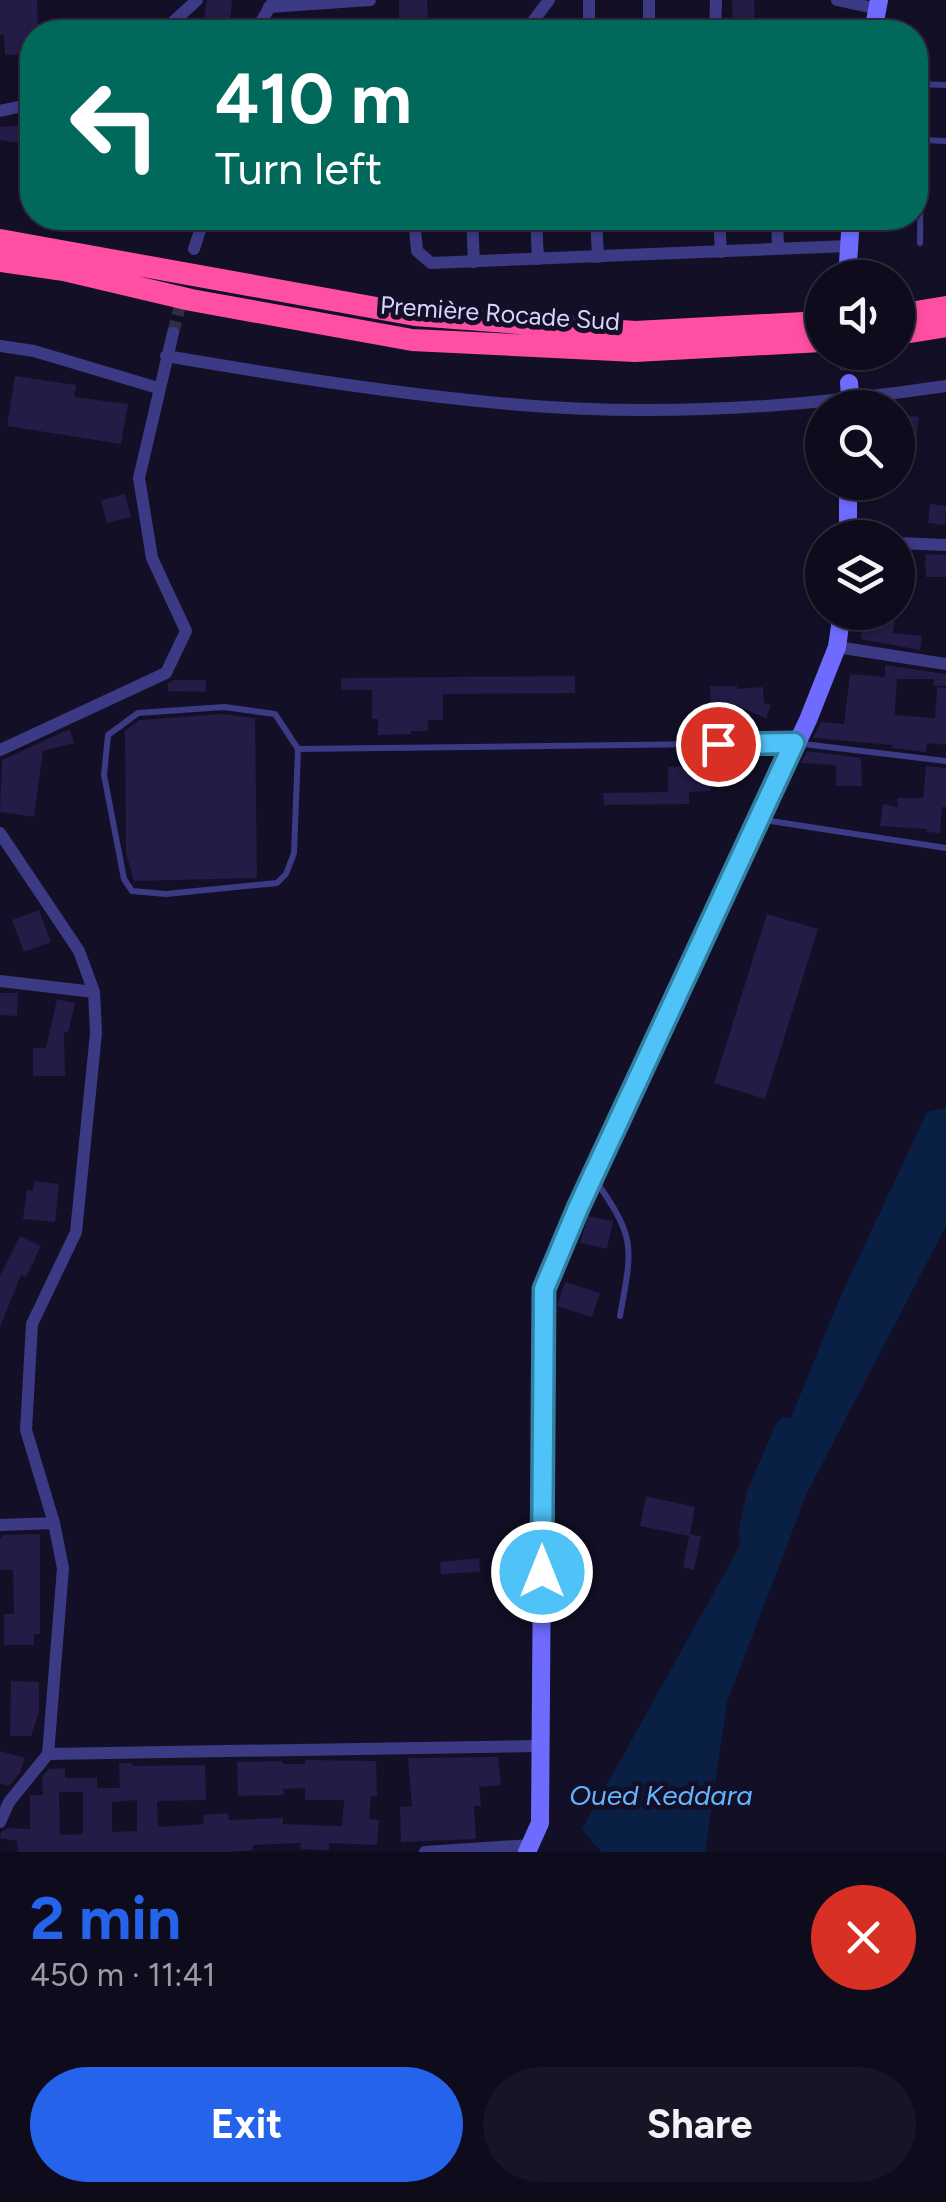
<!DOCTYPE html>
<meta charset="utf-8">
<style>
body{margin:0;font-family:Figtree,sans-serif;background:#171425;color:#f1f3f6;height:100vh;display:flex;flex-direction:column;font-size:38px;white-space:nowrap}
*{box-sizing:border-box;margin:0}
p{font-size:32px;color:#9b9ba3}
.icon{flex:none;width:55px;height:55px;fill:none;stroke:currentColor;stroke-width:2;stroke-linecap:round;stroke-linejoin:round}
.map{position:relative;height:1852px;overflow:hidden}
.details{display:flex;flex-direction:column;background:#0e0b1c;flex:1}
.details>*{flex:none}
.guide{position:absolute;left:20px;top:20px;width:908px;height:210px;border-radius:40px;box-shadow:0 2px 8px #0004,0 0 0 2px #2e2b3b;background:#00695c;color:#fff;overflow:hidden}
.buttons{position:absolute;left:805px;top:260px;display:grid;gap:20px}
.buttons a{display:grid;place-items:center;width:110px;height:110px;border-radius:50%;background:#0e0b1c;box-shadow:0 2px 8px #0004,0 0 0 2px #2e2b3b;font-size:50px}
.pin{position:absolute;display:grid;place-items:center;width:85px;height:85px;color:#fff;margin:-42px;border:5px solid #fff;border-radius:50%;box-shadow:0 2px 10px #0007}
.me{position:absolute;width:110px;margin:-55px;rotate:0deg;stroke-linejoin:round;filter:drop-shadow(0 0 8px #0008)}
.turn{display:flex;align-items:center;gap:35px;height:210px;padding:0 30px;font-size:45px}
.turn .icon{width:130px;height:130px;stroke-width:2.5}
.turn b{display:block;font-size:70px;line-height:85px}
.round{display:grid;place-items:center;flex:none;width:105px;height:105px;border-radius:52px;background:#171425}
.summary{display:flex;align-items:center;justify-content:space-between;height:170px;padding:0 30px}
h1{font-size:60px;font-weight:700;line-height:75px;color:#2563eb}
.primary-button{display:flex;gap:20px;margin-top:auto;padding:20px 30px}
.primary-button a{flex:1;height:115px;border-radius:60px;background:#2563eb;color:#fff;font-size:40px;font-weight:700;line-height:115px;text-align:center}
.primary-button a+a{background:#171425;color:#f1f3f6}
.map>svg:first-child{display:block}
</style>
<div class="map">
<svg width="946" height="1852" viewBox="0 0 946 1852">
<rect width="100%" height="100%" fill="#130f26"/>
<!-- water -->
<path fill="#0a1f44" d="M946 1108V1226L807 1493 727 1702 705 1852H601L582 1829 737 1551 838 1302 927 1112Z"/>
<g fill="none" stroke-linecap="round" stroke-linejoin="round">
<!-- river -->
<path stroke="#0a1f44" stroke-width="25" d="M751 1533 759 1495 787 1430"/>
</g>
<!-- building -->
<path fill="#241b47" fill-rule="evenodd" d="M0 0H37L38 32H32V54L5 55 4 35H0Z
M207 0H232L230 24 219 23 218 32H202Z
M399 0H427L428 24 399 29Z
M732 0H754L755 25H733Z
M32 124V185H24L20 143 0 140V127Z
M15 376 76 385 74 397 128 404 121 444 7 426Z
M906 415 919 417 915 446 901 444Z
M125 494 131 517 107 523 101 500Z
M930 504 946 506 945 525 928 523Z
M925 554 946 555V577H926Z
M864 612H896L893 633 922 636 920 650 861 639Z
M885 665 946 674V686H933L934 679H897L895 705V715L935 718 937 687 946 688V745L927 743 926 752 892 748 893 745 813 738 821 722 844 724 850 674 885 677Z
M575 676V693L443 694V720H428V731H411V734L378 735V719H372V690H341V678Z
M173 680H206V692L168 691V683Z
M710 686H737V689L763 687 764 703 771 705 766 718 737 706 738 713 711 714Z
M223 714 255 718 257 878 134 881 126 853 125 731 140 720Z
M70 729 74 743 43 751 34 817 0 812 2 760Z
M807 751 861 758 862 786H836V765L801 763Z
M696 766V769H710L711 791 689 792V804L604 805 603 793 668 792V767Z
M926 766 946 768V807H942L940 833 926 832 927 829 880 826 883 804 898 807 897 798H923Z
M39 910 51 942 24 952 12 920Z
M767 914 818 929 765 1099 714 1083Z
M0 993H18L17 1016 0 1015Z
M57 999 75 1003 68 1033 64 1032 65 1076H33V1048H46Z
M34 1181 59 1184 55 1222 23 1219 27 1190 33 1191Z
M588 1216 613 1221 607 1249 580 1243Z
M20 1236 41 1246 26 1277 21 1275 0 1327V1276Z
M565 1282 600 1293 592 1317 557 1306Z
M646 1496 695 1507 690 1534 701 1536 694 1570 683 1567 689 1536 640 1526Z
M40 1534V1634H34V1645H4V1614H14L13 1570H0V1539L3 1535Z
M479 1558 480 1572 441 1574 440 1562Z
M11 1681 39 1682V1713L31 1736H10Z
M0 1751 25 1758 20 1773 9 1786 0 1783Z
M498 1757 501 1785 479 1787 481 1806H474L476 1839 401 1842 400 1807 412 1806 408 1758Z
M305 1760 376 1761 377 1796H371L369 1819 379 1820 377 1845 329 1843V1850L300 1849 301 1843 253 1845V1850L230 1852H18L17 1841 0 1838 1 1832 8 1828 30 1829V1795H43L42 1777 49 1769 65 1768V1778H97V1788H120L119 1763H132V1766L205 1765 206 1800 157 1801 158 1827 204 1824 203 1815 228 1813 229 1820 283 1818V1824L342 1826 344 1800H305V1788L283 1789 284 1795 238 1796 237 1762 282 1761 283 1764H305ZM59 1792H83V1834L60 1835ZM137 1800V1831L112 1832V1802Z"/>
<g fill="none" stroke-linecap="round" stroke-linejoin="round">
<!-- street-tunnel -->
<path stroke="#312d47" stroke-width="12" stroke-dasharray="12 6" stroke-linecap="butt" d="M173 333 183 295"/>
<!-- secondary-tunnel -->
<path stroke="#312d47" stroke-width="18" stroke-dasharray="18 9" stroke-linecap="butt" d="M848 352 849 383"/>
<!-- lane -->
<path stroke="#3d3a85" stroke-width="6" d="M915 84 946 85
M920 243 921 145 924 140 946 141
M224 707 275 714 298 749 294 853 286 874 277 883 166 894 132 891 124 879 104 775 108 735 138 713Z
M298 749 795 743 946 761
M764 820 946 848
M594 1178C636 1239 633 1244 620 1316"/>
<!-- street -->
<path stroke="#3d3a85" stroke-width="12" d="M589 0V32
M649 0V32
M837 0 878 9
M269 7 370 0
M162 32 197 0
M255 32 274 0
M525 32 549 0
M715 32 716 0
M0 111 32 104
M414 218 417 251 431 263 848 246
M472 218 474 262
M536 218 538 259
M596 218 598 257
M719 218 721 252
M777 218 778 249
M194 249 204 218
M0 346 34 351 158 388
M166 356C284 376 402 395 521 405 662 417 806 407 946 386
M898 543 946 545
M837 647 946 664
M0 750 166 673 186 631 152 558 139 478 173 333
M0 833 79 951 94 992 96 1033 76 1232 32 1324 26 1430 54 1523 63 1568 48 1754 9 1802 0 1822
M0 981 94 992
M0 1525 54 1523
M48 1754 540 1746
M425 1852 531 1845"/>
<!-- secondary -->
<path stroke="#6f6bff" stroke-width="18" d="M873 32 879 0
M847 278 851 218
M849 383 851 408
M848 482V538
M527 1852 540 1823 544 1289 578 1208 808 720 837 647 842 612"/>
<!-- highway -->
<path stroke="#ff4fa3" stroke-width="22" d="M0 240 415 315 635 332 822 322
M0 261 64 270 191 300 412 340 635 351 822 341
M898 315 946 307
M898 334 946 326"/>
</g>
<g fill="none" stroke-linecap="round" stroke-linejoin="round">
<defs>
<path id="route" d="M542 1572 544 1289 578 1208 794 743 718 744"/>
</defs>
<!-- route casing -->
<use href="#route" stroke="#337fa1" stroke-width="25"/>
<!-- route -->
<use href="#route" stroke="#4fc3f7" stroke-width="18"/>
</g>
<g text-anchor="middle" dominant-baseline="central" stroke-width="10" stroke-linejoin="round" paint-order="stroke">
<!-- street labels -->
<g font-size="25" fill="#d9d4ff" stroke="#130f26">
<text transform="translate(500 313) rotate(4)">Première Rocade Sud</text>
</g>
<!-- water labels -->
<g font-size="28" font-style="italic" fill="#62b6ff" stroke="#130f26">
<text x="661" y="1795">Oued Keddara</text>
</g>
</g>
</svg>
<div class="buttons">
<a><svg class="icon" aria-label="sound" viewBox="0 0 24 24"><path d="M4 9h4l5-4v14l-5-4H4zM17 9q2 3 0 6"/></svg></a>
<a><svg class="icon" aria-label="search" viewBox="0 0 24 24"><circle cx="10" cy="10" r="6"/><path d="M15 15l6 6"/></svg></a>
<a><svg class="icon" aria-label="layers" viewBox="0 0 24 24"><path d="M12 4l9 5-9 5-9-5zM3 14l9 5 9-5"/></svg></a>
</div>
<div class="pin" style="left:718px;top:744px;background:#d93025"><svg class="icon" aria-label="arrive" viewBox="0 0 24 24"><path d="M6 21V4h12l-3 4 3 4H6"/></svg></div>
<svg class="me" style="left:542px;top:1572px" viewBox="-20 -20 40 40"><circle r="17" fill="#4fc3f7" stroke="#fff" stroke-width="3"/><path d="M0-11L8 9 0 5-8 9z" fill="#fff"/></svg>
<div class="guide">
<div class="turn"><svg class="icon" aria-label="left" viewBox="0 0 24 24"><path d="M17 20v-9H6M10 6l-5 5 5 5"/></svg><div><b>410 m</b>Turn left</div></div>
</div>
</div>
<section class="details">
<div class="summary"><div><h1>2 min</h1><p>450 m · 11:41</p></div><a class="round" style="background:#d93025;color:#fff"><svg class="icon" aria-label="close" viewBox="0 0 24 24"><path d="M6 6l12 12M18 6L6 18"/></svg></a></div>
<div class="primary-button"><a>Exit</a><a>Share</a></div>
</section>
